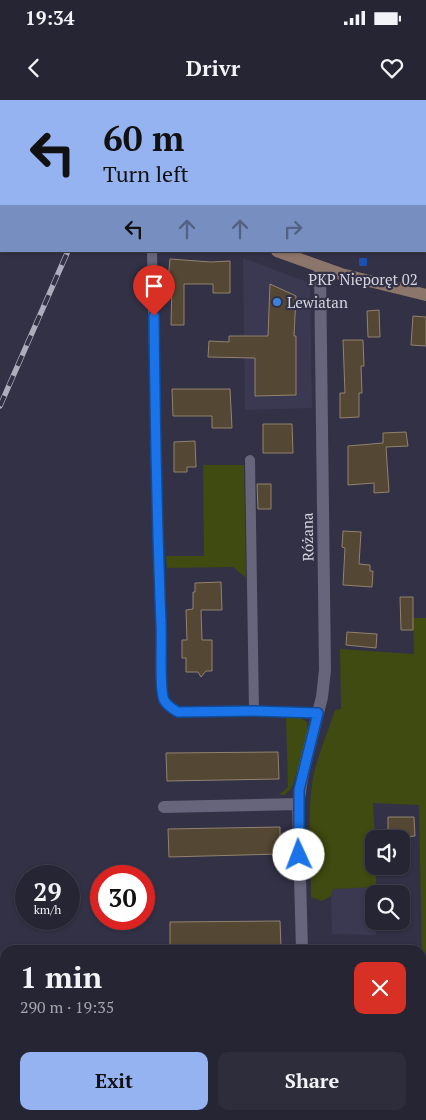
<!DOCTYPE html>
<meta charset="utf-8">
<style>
body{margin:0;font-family:"PT Serif",serif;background:#2e2d3c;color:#f1f3f6;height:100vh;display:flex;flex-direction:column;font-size:19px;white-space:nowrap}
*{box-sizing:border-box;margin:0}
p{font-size:16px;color:#a4a5ac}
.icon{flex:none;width:28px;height:28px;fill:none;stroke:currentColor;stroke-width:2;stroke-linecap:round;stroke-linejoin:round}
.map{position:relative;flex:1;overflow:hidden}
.drawer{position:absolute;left:0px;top:845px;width:426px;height:175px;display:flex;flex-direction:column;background:#262534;border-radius:15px 15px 0 0;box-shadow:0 1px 4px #0004,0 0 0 1px #42424f}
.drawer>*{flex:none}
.hud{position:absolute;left:0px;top:0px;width:426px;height:152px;box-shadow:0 1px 4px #0004,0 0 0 1px #42424f;background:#95b2f1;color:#111;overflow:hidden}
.fabs{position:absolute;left:365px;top:730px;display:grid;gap:10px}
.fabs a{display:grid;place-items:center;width:45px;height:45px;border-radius:10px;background:#262534;box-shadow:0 1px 4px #0004,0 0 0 1px #42424f;font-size:25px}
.speed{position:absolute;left:15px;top:765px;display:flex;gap:10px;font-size:25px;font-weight:700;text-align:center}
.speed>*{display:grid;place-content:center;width:65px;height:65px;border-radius:50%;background:#262534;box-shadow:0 1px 4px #0004,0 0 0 1px #42424f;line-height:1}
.speed small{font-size:12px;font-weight:400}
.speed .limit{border:8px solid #d22;background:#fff;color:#111}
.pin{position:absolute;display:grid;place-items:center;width:42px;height:42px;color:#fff;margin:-51px -21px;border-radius:50% 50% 50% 0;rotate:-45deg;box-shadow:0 0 5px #0007}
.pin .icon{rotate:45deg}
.me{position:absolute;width:55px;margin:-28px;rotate:358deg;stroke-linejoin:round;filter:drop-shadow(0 0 4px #0008)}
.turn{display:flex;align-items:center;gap:18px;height:105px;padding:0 20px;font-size:22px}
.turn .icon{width:65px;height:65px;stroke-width:2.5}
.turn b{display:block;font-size:35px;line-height:42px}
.lanes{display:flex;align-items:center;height:48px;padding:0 20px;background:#0003;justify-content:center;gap:25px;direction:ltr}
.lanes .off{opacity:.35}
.round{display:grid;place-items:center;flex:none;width:52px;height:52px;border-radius:10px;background:#2e2d3c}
.summary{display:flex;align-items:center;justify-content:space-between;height:85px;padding:0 20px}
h1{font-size:30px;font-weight:700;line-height:38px}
.primary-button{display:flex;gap:10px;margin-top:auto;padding:10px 20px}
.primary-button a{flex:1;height:58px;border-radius:10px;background:#95b2f1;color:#111;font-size:20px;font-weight:700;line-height:58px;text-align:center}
.primary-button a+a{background:#2e2d3c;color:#f1f3f6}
.status{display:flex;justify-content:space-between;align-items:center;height:35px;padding:0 25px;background:#262534;direction:ltr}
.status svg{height:14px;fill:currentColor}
header{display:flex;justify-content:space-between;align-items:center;height:65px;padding:0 20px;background:#262534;font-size:22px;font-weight:700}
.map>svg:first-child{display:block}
</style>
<div class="status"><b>19:34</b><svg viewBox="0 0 49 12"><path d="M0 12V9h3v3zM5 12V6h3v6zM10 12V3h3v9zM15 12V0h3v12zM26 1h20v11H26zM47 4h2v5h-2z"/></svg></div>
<header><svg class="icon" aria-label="back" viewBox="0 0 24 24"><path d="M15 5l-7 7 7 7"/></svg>Drivr<svg class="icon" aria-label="heart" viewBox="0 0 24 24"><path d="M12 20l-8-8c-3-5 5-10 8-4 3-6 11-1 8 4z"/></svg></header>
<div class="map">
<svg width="426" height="1020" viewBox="0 0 426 1020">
<rect width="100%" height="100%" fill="#323145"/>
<!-- built -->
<path fill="#3b3852" d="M243 158 310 183 312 308 245 310Z
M376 787V794H374V821H376V835L332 834 331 796 333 789Z"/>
<!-- green -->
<path fill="#3f4b10" d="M203 365H244L246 478 233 467 167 468 166 456H204Z
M413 518H426V1020H381L380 1015H421L422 865 419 705 373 703 375 739 374 766H376V787L333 789 331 796 322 801 311 797C311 760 307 721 312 684 316 658 327 635 335 610L341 609 340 549 414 554Z
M289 615 299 617 307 622 308 631 293 685 290 690 284 695H279L288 687 286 618Z"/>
<!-- building -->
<path fill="#544733" stroke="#92836e" d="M170 159 211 162 230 161V193H213V184H184V225H171L172 181H168Z
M270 184 296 196 294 236H296V295L255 296V258L208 257 209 241 229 242V236H268Z
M379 210 380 237H368L367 211Z
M413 216 426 217V246L411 245Z
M343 240H363L364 266H361L362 293H359V317L340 318V293H345Z
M172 289H230L232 328H212V316H173Z
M263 324H292L293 353H263Z
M406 332 408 346 386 347 389 392 374 393V383L348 385V346L383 343V333Z
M195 341 196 367H187V372H174V342Z
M257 384H271V409H258Z
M343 431 361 432 359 464 370 465V471H373L372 487 343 485 345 448 342 447Z
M221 482 222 510H201L202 540H212V571H206L201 577 198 572H186V558H182V540H187L186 510 193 509V492H195V483Z
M400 497H413V530H401Z
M347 532 377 534 376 548 346 545Z
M278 652 279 679 167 681 166 653Z
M388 717H414L415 736 404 737V739H388Z
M280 727V754L169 757 168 729Z
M280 821 281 847 170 849V822Z"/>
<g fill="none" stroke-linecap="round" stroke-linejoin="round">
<!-- lane -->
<path stroke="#66657b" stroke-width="10" d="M152 151 156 368 162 546V590L164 601 171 608 178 612 254 611 318 613
M250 360 254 611"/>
<!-- street -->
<path stroke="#66657b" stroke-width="12" d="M95 1V0
M213 1 214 0
M164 707 298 704
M302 850 298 704 303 673 322 597 325 570 320 167
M302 1015V1020"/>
<!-- secondary -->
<path stroke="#8c756a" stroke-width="12" d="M0 31 1 32
M277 151 341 174 426 195"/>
<defs>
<path id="rail" d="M134 1 135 0
M0 306 68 151"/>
</defs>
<!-- rail casing -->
<use href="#rail" stroke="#aeadbc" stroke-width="5.5"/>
<!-- rail -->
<use href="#rail" stroke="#323145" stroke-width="4" stroke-dasharray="11" stroke-linecap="butt"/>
</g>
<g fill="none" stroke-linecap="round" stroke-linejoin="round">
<defs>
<path id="route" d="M154 216C155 319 157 422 161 524 162 540 159 589 164 600 167 606 173 609 178 612L254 611 318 613 299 690V755"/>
</defs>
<!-- route casing -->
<use href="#route" stroke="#114b97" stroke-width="12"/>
<!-- route -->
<use href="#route" stroke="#1a73e8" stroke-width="9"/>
</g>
<!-- markers -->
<rect fill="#1a4fb4" stroke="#323145" stroke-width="2" x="358" y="157" width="10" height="10" rx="2.5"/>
<circle fill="#3f7fe0" stroke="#323145" stroke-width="2" cx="277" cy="202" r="5"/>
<g text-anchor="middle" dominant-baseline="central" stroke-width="4.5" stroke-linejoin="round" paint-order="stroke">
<!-- poi labels -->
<g font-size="15" fill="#d5d5e2" stroke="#323145">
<text x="363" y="179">PKP Nieporęt 02</text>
<text x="287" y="202" text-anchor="start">Lewiatan</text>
</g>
<!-- street labels -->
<g font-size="15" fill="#d5d5e2" stroke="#323145">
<text transform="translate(307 437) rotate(-91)">Różana</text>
</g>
</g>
</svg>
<div class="fabs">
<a><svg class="icon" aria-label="sound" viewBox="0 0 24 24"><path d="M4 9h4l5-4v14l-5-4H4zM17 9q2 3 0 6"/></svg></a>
<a><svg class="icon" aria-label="search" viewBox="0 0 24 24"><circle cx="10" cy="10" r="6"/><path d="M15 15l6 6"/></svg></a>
</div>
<div class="speed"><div>29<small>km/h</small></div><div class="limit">30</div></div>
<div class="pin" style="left:154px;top:216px;background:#d93025"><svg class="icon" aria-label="arrive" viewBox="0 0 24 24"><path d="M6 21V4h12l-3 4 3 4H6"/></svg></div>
<svg class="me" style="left:299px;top:755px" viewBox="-20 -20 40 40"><circle r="19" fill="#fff"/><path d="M0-13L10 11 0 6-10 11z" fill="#1a73e8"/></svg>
<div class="hud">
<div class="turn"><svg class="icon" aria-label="left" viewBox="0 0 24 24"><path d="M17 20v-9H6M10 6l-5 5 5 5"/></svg><div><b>60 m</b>Turn left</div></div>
<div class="lanes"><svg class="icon" aria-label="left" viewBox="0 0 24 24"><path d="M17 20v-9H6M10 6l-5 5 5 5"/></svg><svg class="icon off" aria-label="ahead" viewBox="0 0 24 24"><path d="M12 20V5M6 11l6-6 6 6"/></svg><svg class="icon off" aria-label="ahead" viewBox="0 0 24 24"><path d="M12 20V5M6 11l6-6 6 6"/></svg><svg class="icon off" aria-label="right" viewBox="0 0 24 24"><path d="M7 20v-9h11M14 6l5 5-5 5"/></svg></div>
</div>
<section class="drawer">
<div class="summary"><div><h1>1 min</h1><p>290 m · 19:35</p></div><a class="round" style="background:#d93025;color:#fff"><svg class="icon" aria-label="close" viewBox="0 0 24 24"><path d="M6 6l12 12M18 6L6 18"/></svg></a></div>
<div class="primary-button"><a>Exit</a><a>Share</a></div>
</section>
</div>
